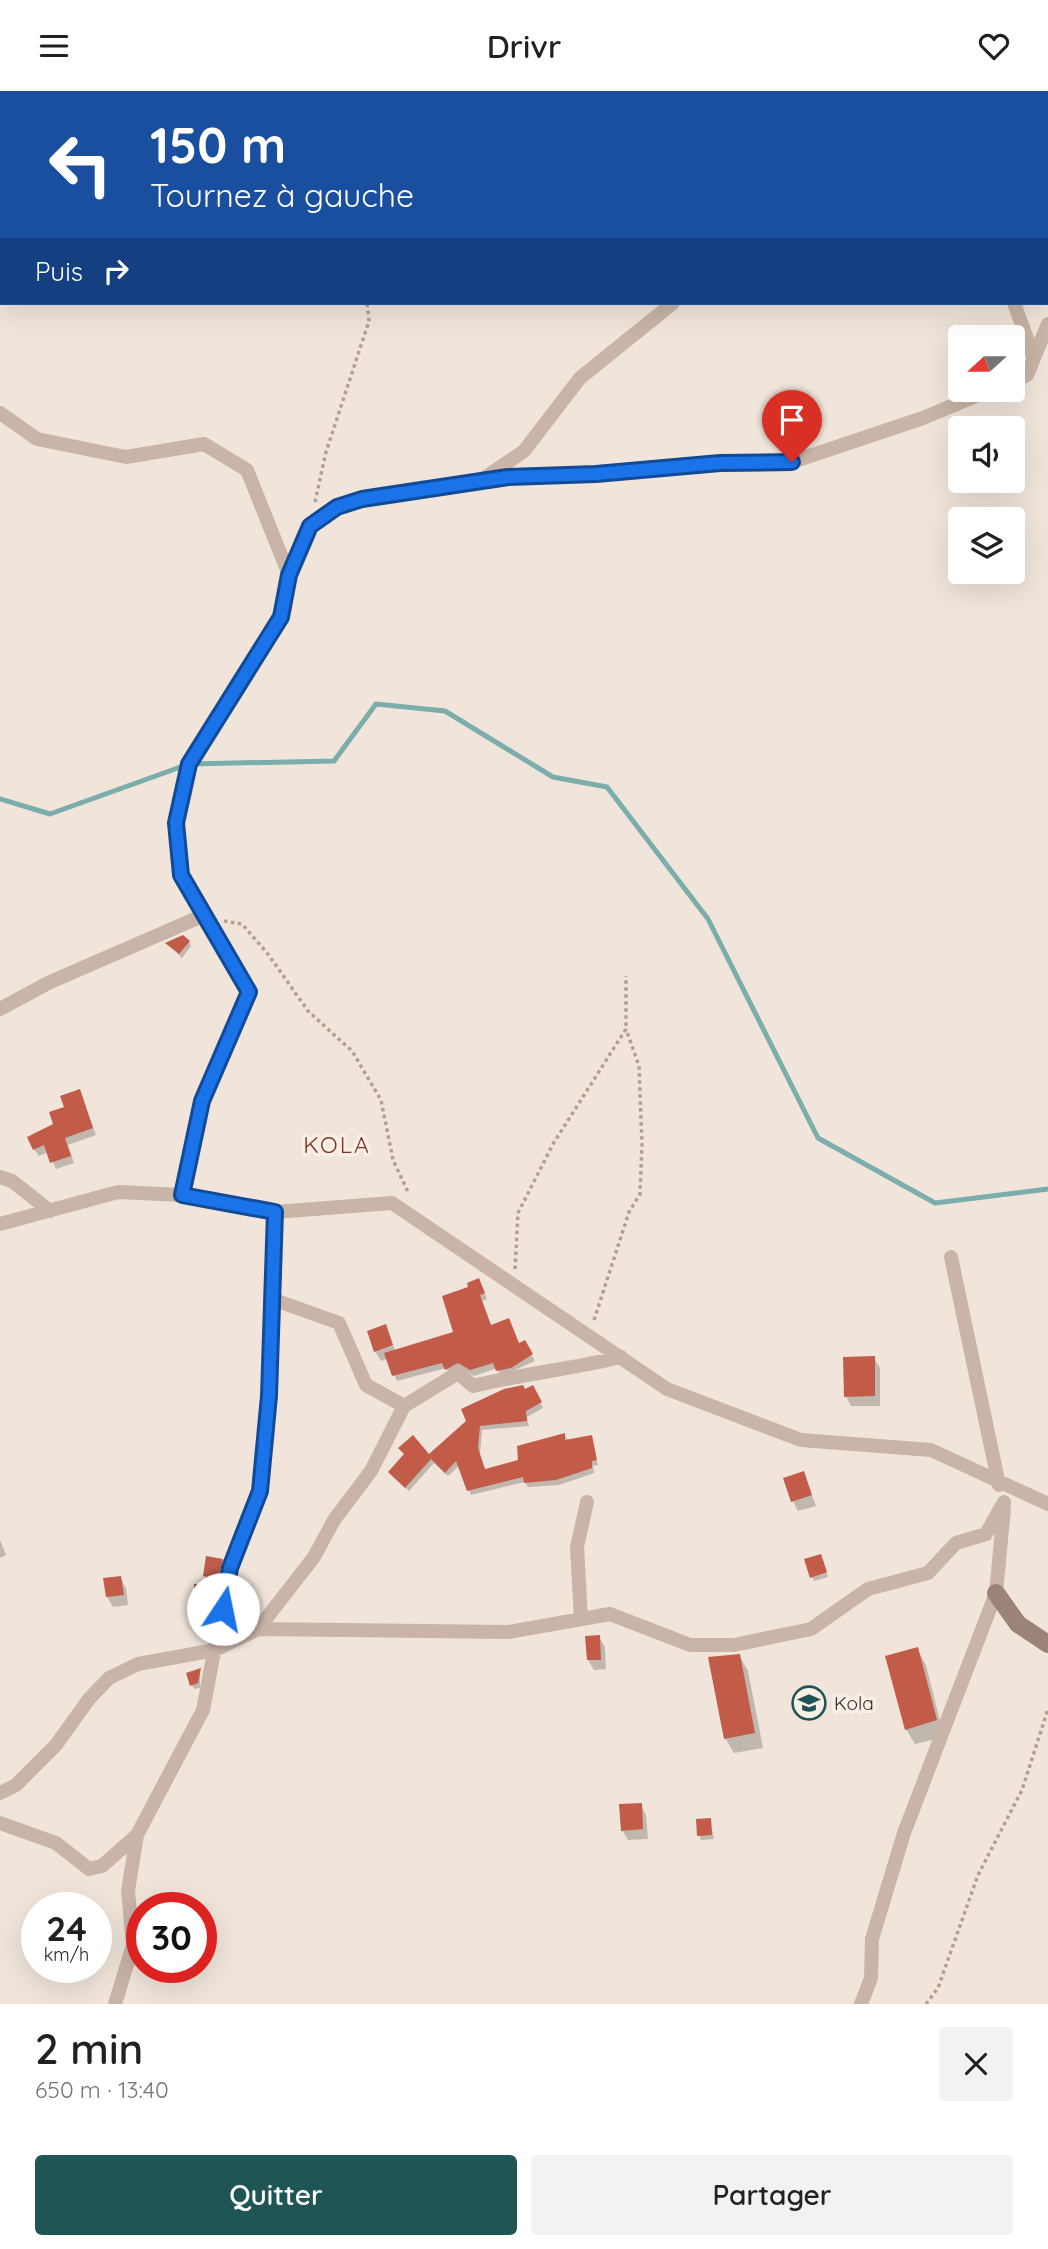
<!DOCTYPE html>
<html lang="fr">
<meta charset="utf-8">
<style>
body{margin:0;font-family:Quicksand,sans-serif;background:#f2f2f2;color:#202124;height:100vh;display:flex;flex-direction:column;font-size:26px;white-space:nowrap}
*{box-sizing:border-box;margin:0}
p{font-size:23px;color:#757577}
.icon{flex:none;width:38px;height:38px;fill:none;stroke:currentColor;stroke-width:2;stroke-linecap:round;stroke-linejoin:round}
.map{position:relative;height:1913px;overflow:hidden}
.drawer{display:flex;flex-direction:column;background:#fff;flex:1}
.drawer>*{flex:none}
.hud{position:absolute;left:0px;top:0px;width:1048px;height:214px;box-shadow:0 7px 28px #0002;background:#1a4fa0;color:#fff;overflow:hidden}
.needle{width:46px;rotate:249deg}
.buttons{position:absolute;left:948px;top:234px;display:grid;gap:14px}
.buttons a{display:grid;place-items:center;width:77px;height:77px;border-radius:7px;background:#fff;box-shadow:0 7px 28px #0002;font-size:35px}
.speed{position:absolute;left:21px;top:1801px;display:flex;gap:14px;font-size:35px;font-weight:700;text-align:center}
.speed>*{display:grid;place-content:center;width:91px;height:91px;border-radius:50%;background:#fff;box-shadow:0 7px 28px #0002;line-height:1}
.speed small{font-size:18px;font-weight:400}
.speed .limit{border:10px solid #d22;background:#fff;color:#111}
.pin{position:absolute;display:grid;place-items:center;width:60px;height:60px;color:#fff;margin:-72px -30px;border-radius:50% 50% 50% 0;rotate:-45deg;box-shadow:0 0 7px #0007}
.pin .icon{rotate:45deg}
.me{position:absolute;width:77px;margin:-38px;rotate:11deg;stroke-linejoin:round;filter:drop-shadow(0 0 5px #0008)}
.turn{display:flex;align-items:center;gap:24px;height:147px;padding:0 35px;font-size:32px}
.turn .icon{width:91px;height:91px;stroke-width:2.5}
.turn b{display:block;font-size:49px;line-height:60px}
.then{display:flex;align-items:center;height:66px;padding:0 35px;background:#0003;gap:14px;font-size:26px}
.round{display:grid;place-items:center;flex:none;width:74px;height:74px;border-radius:7px;background:#f2f2f2}
.overview{display:flex;align-items:center;justify-content:space-between;height:119px;padding:0 35px}
h1{font-size:42px;font-weight:600;line-height:52px}
.button{display:flex;gap:14px;margin-top:auto;padding:14px 35px}
.button a{flex:1;height:80px;border-radius:7px;background:#1f5655;color:#fff;font-size:28px;font-weight:600;line-height:80px;text-align:center}
.button a+a{background:#f2f2f2;color:#202124}
header{display:flex;justify-content:space-between;align-items:center;height:91px;padding:0 35px;background:#fff;font-size:32px;font-weight:600}
.map>svg:first-child{display:block}
</style>
<header><svg class="icon" aria-label="menu" viewBox="0 0 24 24"><path d="M4 6h16M4 12h16M4 18h16"/></svg>Drivr<svg class="icon" aria-label="heart" viewBox="0 0 24 24"><path d="M12 20l-8-8c-3-5 5-10 8-4 3-6 11-1 8 4z"/></svg></header>
<div class="map">
<svg width="1048" height="1913" viewBox="0 0 1048 1913">
<rect width="100%" height="100%" fill="#f1e5db"/>
<!-- shadow -->
<path fill="#0003" d="M189 851 191 855 182 867 168 853Z
M80 1000 96 1044 68 1054 74 1072 56 1078 48 1061 39 1065 34 1058Z
M482 1195 487 1208 481 1211 491 1236 519 1254 524 1251 535 1270 501 1285 497 1277 474 1285 462 1278 450 1284 446 1277 397 1290 387 1268 381 1270 375 1260 385 1236 396 1261 455 1242Z
M874 1267 880 1277V1315H851L846 1305Z
M532 1296 543 1317 527 1326 529 1335 482 1339 480 1363 485 1379 520 1371 565 1344 568 1350 591 1346 598 1374 593 1375 594 1382 559 1394 528 1396 525 1391 471 1404 460 1374 448 1385 434 1372 409 1400 393 1386 390 1381 429 1365Z
M804 1383 816 1415 798 1420 793 1410Z
M0 1449 6 1464 0 1467Z
M208 1467 222 1469 228 1479 223 1497 210 1495 216 1505V1532H202L196 1522V1495H210L205 1485Z
M823 1469 828 1486 814 1490 812 1486Z
M120 1487 126 1497 128 1514 113 1516 107 1506Z
M599 1546 605 1556 606 1578 594 1579 588 1569Z
M917 1558 926 1574 944 1646 915 1653 906 1638Z
M739 1564 748 1580 763 1657 734 1662 725 1647Z
M200 1579V1597L194 1598 192 1594Z
M641 1714 646 1724 648 1748 628 1749 622 1739Z
M710 1729 714 1748 701 1749 699 1744Z"/>
<g fill="none" stroke-linecap="round" stroke-linejoin="round">
<!-- stream -->
<path stroke="#7badab" stroke-width="5" d="M0 708 50 723 189 673 334 670 376 613 445 620 553 686 607 696 708 828 818 1047 935 1112 1048 1098"/>
</g>
<!-- building -->
<path fill="#c25c48" d="M183 844 190 850 179 863 165 852Z
M80 998 93 1037 65 1047 71 1065 50 1072 44 1054 33 1059 27 1046 53 1033 49 1021 64 1016 60 1005Z
M479 1187 485 1202 480 1204 491 1234 509 1227 519 1252 525 1249 533 1263 511 1277 496 1280 493 1272 470 1279 458 1272 445 1279 442 1272 392 1285 384 1262 453 1241 442 1205 468 1196 467 1192Z
M386 1233 393 1254 374 1261 367 1240Z
M875 1265V1305L844 1306 843 1266Z
M523 1294 525 1298 533 1294 542 1311 526 1320 527 1330 480 1335 478 1357 485 1378 518 1369 517 1355 565 1342V1349L592 1344 597 1369 592 1370V1377L556 1389 524 1392 523 1386 467 1400 456 1370 445 1382 431 1368 405 1397 388 1381 404 1363 398 1357 413 1344 429 1363 466 1330 461 1318 504 1298Z
M804 1380 812 1404 791 1411 783 1387Z
M821 1463 827 1481 810 1487 804 1468Z
M206 1465 223 1468 218 1488 203 1485Z
M121 1485 124 1504 106 1506 103 1487Z
M194 1493H211L212 1522 195 1523Z
M600 1544 601 1569H587L585 1545Z
M918 1556 937 1629 905 1639 885 1565Z
M740 1563 755 1642 724 1648 708 1566Z
M201 1577 198 1592 190 1595 186 1582Z
M642 1712 643 1738 621 1740 619 1713Z
M711 1727 712 1744 697 1745 696 1728Z"/>
<g fill="none" stroke-linecap="round" stroke-linejoin="round">
<!-- path -->
<path stroke="#b49e92" stroke-width="3.5" stroke-dasharray="3.5 3.5" stroke-linecap="butt" d="M328 0V2
M315 411 326 361 369 230 367 212
M224 830 242 833 268 863 308 920 352 960 381 1009 393 1069 409 1103
M515 1178 518 1122 553 1053 626 938V885
M594 1229 629 1121 640 1103 642 1053 639 975 626 938
M926 1913 938 1897 978 1784 1022 1699 1048 1618"/>
<!-- street -->
<path stroke="#c9b4a7" stroke-width="14" d="M749 0V2
M928 0 929 2
M1014 212 1034 267
M1013 290 1027 284 1048 233
M0 322 37 348 126 366 204 353 247 379 289 484 280 526 189 673 176 732 181 784 249 901 202 1010 182 1104
M483 388 524 360 580 287 673 212
M289 484 310 435 337 416 362 408 508 386 596 383 720 372 792 371 923 327 990 299
M0 918 48 892 202 825
M0 1086 12 1090 50 1120
M0 1133 118 1101 182 1104 275 1121 392 1112 667 1298 801 1349 931 1359 1048 1413
M951 1166 999 1394
M272 1208 339 1232 366 1294 404 1315 458 1282 473 1295C522 1283 572 1278 621 1266
M581 1528 577 1456 587 1411
M258 1538 508 1541 610 1523 690 1554H734L811 1538 868 1498 928 1482 956 1452 986 1443 1004 1411
M0 1702 16 1694 56 1654 89 1608 109 1587 138 1573 215 1559 258 1538 314 1466 334 1429 371 1380 404 1315
M0 1732 56 1752 89 1778 102 1775 137 1744
M115 1913 133 1854 128 1800 137 1744 203 1619 230 1477 259 1400 269 1305 275 1121
M861 1913 871 1887 872 1848 904 1742 996 1502 1004 1417"/>
<!-- secondary -->
<path stroke="#9c8379" stroke-width="18" d="M996 1502 1018 1533 1048 1553"/>
</g>
<g fill="none" stroke-linecap="round" stroke-linejoin="round">
<defs>
<path id="route" d="M223 1518 230 1477 260 1400 269 1305 275 1121 182 1104 202 1010 249 901 181 784 176 732 189 673 281 526 289 484 310 435 337 416 362 408 508 386 596 383 720 372 792 371"/>
</defs>
<!-- route casing -->
<use href="#route" stroke="#114b97" stroke-width="18"/>
<!-- route -->
<use href="#route" stroke="#1a73e8" stroke-width="12"/>
</g>
<!-- icons -->
<defs>
<symbol id="school-ring" viewBox="-11 -11 22 22"><circle r="9.5" fill="#f9efe7" stroke="#1f5655" stroke-width="1.5"/><path d="M0-5L7-2L0 1L-7-2ZM-4 1L0 2.5L4 1V4Q0 6-4 4Z" fill="#1f5655"/></symbol>
</defs>
<g fill-rule="evenodd">
<use href="#school-ring" x="790" y="1593" width="38" height="38"/>
</g>
<g text-anchor="middle" dominant-baseline="central" stroke-width="7" stroke-linejoin="round" paint-order="stroke">
<!-- poi labels -->
<g font-size="19" fill="#352b28" stroke="#f9efe7" text-anchor="start">
<text x="834" y="1612">Kola</text>
</g>
<!-- quarter labels -->
<g font-size="23" letter-spacing="2" fill="#823223" stroke="#f9efe7">
<text x="337" y="1053">KOLA</text>
</g>
</g>
</svg>
<div class="buttons">
<a><svg class="needle" viewBox="-14 -14 28 28"><path d="M0-13l5 13h-10z" fill="#e53935"/><path d="M0 13l5-13h-10z" fill="#757577"/></svg></a>
<a><svg class="icon" aria-label="sound" viewBox="0 0 24 24"><path d="M4 9h4l5-4v14l-5-4H4zM17 9q2 3 0 6"/></svg></a>
<a><svg class="icon" aria-label="layers" viewBox="0 0 24 24"><path d="M12 4l9 5-9 5-9-5zM3 14l9 5 9-5"/></svg></a>
</div>
<div class="speed"><div>24<small>km/h</small></div><div class="limit">30</div></div>
<div class="pin" style="left:792px;top:371px;background:#d93025"><svg class="icon" aria-label="arrive" viewBox="0 0 24 24"><path d="M6 21V4h12l-3 4 3 4H6"/></svg></div>
<svg class="me" style="left:223px;top:1518px" viewBox="-20 -20 40 40"><circle r="19" fill="#fff"/><path d="M0-13L10 11 0 6-10 11z" fill="#1a73e8"/></svg>
<div class="hud">
<div class="turn"><svg class="icon" aria-label="left" viewBox="0 0 24 24"><path d="M17 20v-9H6M10 6l-5 5 5 5"/></svg><div><b>150 m</b>Tournez à gauche</div></div>
<div class="then">Puis<svg class="icon" aria-label="right" viewBox="0 0 24 24"><path d="M7 20v-9h11M14 6l5 5-5 5"/></svg></div>
</div>
</div>
<section class="drawer">
<div class="overview"><div><h1>2 min</h1><p>650 m · 13:40</p></div><a class="round"><svg class="icon" aria-label="close" viewBox="0 0 24 24"><path d="M6 6l12 12M18 6L6 18"/></svg></a></div>
<div class="button"><a>Quitter</a><a>Partager</a></div>
</section>
